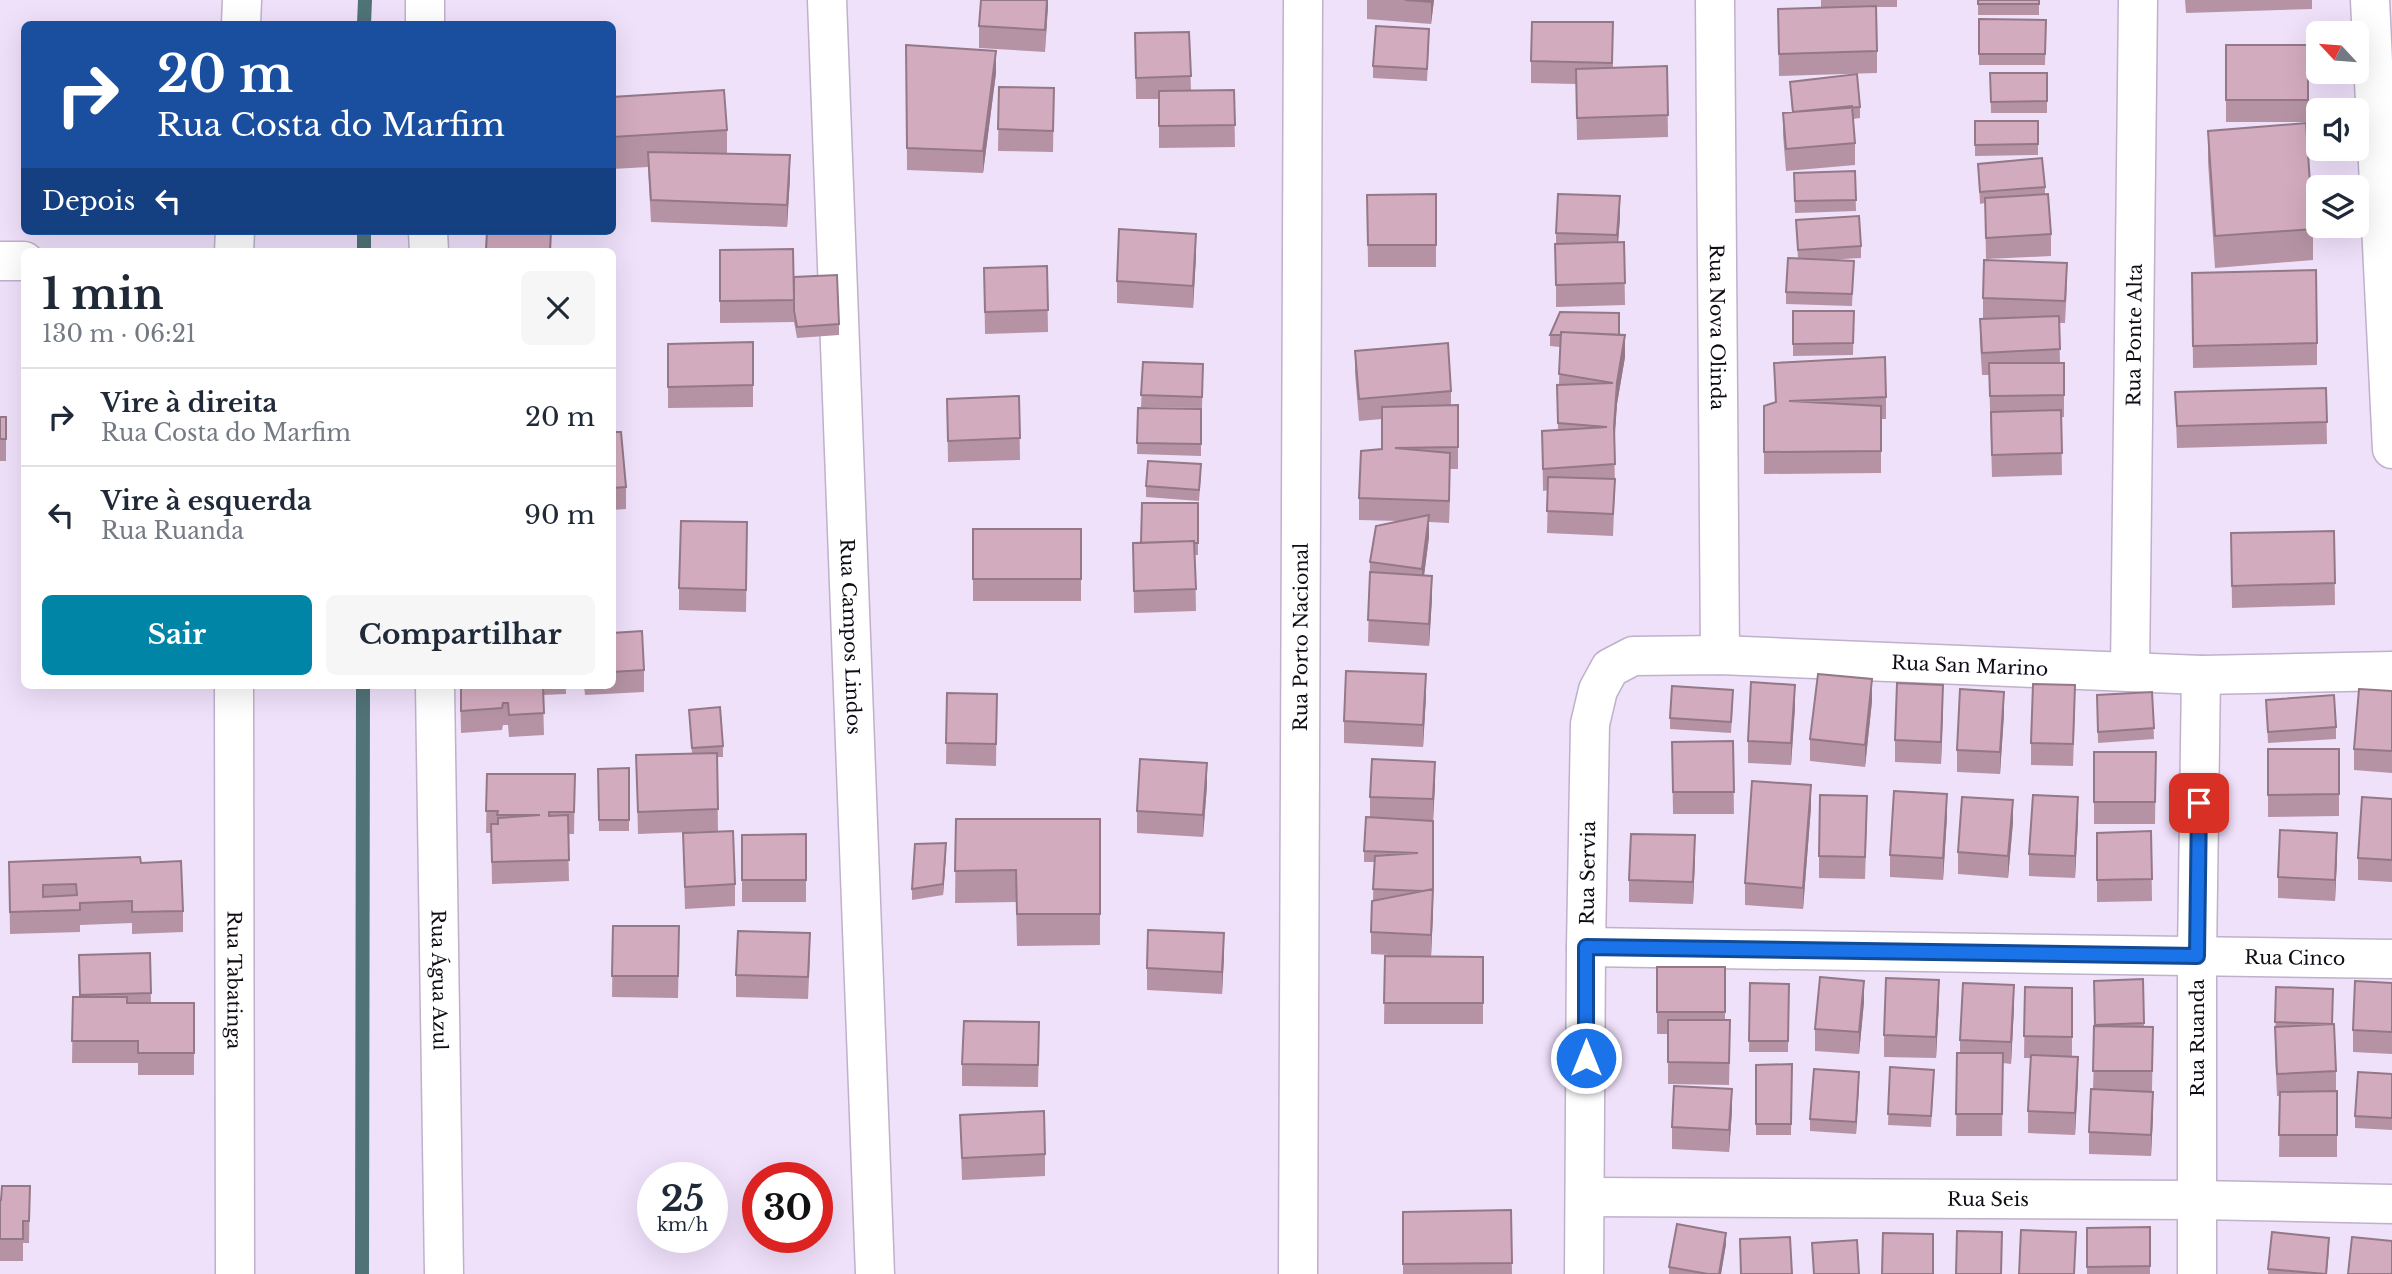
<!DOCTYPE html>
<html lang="pt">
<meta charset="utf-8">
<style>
body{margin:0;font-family:"Libre Baskerville",serif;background:#f6f6f7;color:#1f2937;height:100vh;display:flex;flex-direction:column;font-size:26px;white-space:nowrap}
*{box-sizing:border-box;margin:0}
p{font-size:23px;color:#747a83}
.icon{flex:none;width:38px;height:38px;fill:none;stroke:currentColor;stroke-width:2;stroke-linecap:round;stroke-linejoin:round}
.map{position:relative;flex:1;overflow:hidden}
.drawer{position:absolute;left:21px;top:248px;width:595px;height:441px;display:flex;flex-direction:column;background:#fff;border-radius:10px;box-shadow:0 7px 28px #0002}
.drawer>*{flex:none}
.hud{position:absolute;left:21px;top:21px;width:595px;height:214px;border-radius:10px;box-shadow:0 7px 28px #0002;background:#1a4fa0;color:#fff;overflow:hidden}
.needle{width:46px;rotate:296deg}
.controls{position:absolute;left:2306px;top:21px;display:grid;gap:14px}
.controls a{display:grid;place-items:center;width:63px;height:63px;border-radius:10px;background:#fff;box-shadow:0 7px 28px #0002;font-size:35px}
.speed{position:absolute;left:637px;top:1162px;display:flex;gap:14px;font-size:35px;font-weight:700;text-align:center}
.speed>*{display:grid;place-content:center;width:91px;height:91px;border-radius:50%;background:#fff;box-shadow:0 7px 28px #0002;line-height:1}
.speed small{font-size:18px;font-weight:400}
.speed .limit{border:10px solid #d22;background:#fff;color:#111}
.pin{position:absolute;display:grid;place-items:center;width:60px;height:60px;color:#fff;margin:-30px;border-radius:14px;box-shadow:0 4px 10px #0006}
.me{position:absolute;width:77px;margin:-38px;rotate:0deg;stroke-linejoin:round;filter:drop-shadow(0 0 5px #0008)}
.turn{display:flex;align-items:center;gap:24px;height:147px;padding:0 21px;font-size:32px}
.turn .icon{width:91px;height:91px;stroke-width:2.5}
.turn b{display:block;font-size:49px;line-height:60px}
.then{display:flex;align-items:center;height:66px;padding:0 21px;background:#0003;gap:14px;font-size:26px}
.round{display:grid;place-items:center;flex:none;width:74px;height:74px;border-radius:10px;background:#f6f6f7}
.overview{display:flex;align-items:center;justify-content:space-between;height:119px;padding:0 21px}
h1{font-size:42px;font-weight:800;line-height:52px}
.action{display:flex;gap:14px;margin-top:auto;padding:14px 21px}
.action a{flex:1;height:80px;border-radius:10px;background:#0085a7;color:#fff;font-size:28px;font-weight:800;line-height:80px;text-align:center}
.action a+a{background:#f6f6f7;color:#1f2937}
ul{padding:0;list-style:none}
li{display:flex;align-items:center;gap:21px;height:98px;padding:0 21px;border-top:2px solid #e0e1e3}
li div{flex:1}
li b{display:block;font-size:26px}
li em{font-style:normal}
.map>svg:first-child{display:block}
</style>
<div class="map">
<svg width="2392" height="1274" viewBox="0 0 2392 1274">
<rect width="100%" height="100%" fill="#f0e1fb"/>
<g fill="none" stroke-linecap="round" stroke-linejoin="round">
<!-- stream -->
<path stroke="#507377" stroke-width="14" d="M364 24 365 0
M364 252V231
M362 1274 363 686"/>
<defs>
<g id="minor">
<path d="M425 0V24"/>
<path id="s1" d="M827 0 875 1274"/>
<path id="s2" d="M1715 0 1720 655"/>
<path d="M2370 0 2392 449"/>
<path d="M241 24 242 0"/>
<path d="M428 231 429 252"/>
<path d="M234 252 235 231"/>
<path d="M0 261H24"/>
<path id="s3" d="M2130 671 2138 0"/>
<path id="s4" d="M234 686 235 1274"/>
<path id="s5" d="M435 686 444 1274"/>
<path id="s6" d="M1586 947 2392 959"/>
<path id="s7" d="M1586 1197 2197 1200 2392 1204"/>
<path id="s8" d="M1298 1274 1303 0"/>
<path id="s9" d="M1584 1274 1586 947 1590 724 1598 690 1610 668 1633 656 1720 655 2201 675 2392 671"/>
<path d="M2197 1274V956L2201 675"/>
</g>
</defs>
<!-- minor casing -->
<use href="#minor" stroke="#bfb1ca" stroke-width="41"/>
<!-- minor -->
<use href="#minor" stroke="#fff" stroke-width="38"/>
</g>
<!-- wall -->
<path fill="#b593a4" d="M1048 0 1045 52 979 48V26Z
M1367 0H1434L1431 24 1367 19Z
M1821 0H1897V7H1877V73L1779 76 1778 9 1821 7Z
M1978 0H2039V15H1978Z
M2185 0H2312V9L2186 13Z
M1979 19 2046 20 2045 65H1979Z
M1613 22V68L1667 66 1668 137 1577 140 1576 84 1531 83V61Z
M1189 32 1191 91 1234 90 1235 147 1159 148V99H1136L1135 33Z
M1429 40 1427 81 1373 78V66Z
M906 45 996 73 983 173 907 170Z
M2226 45H2308V122H2226Z
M612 57H615V97L727 130V153L790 177 787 227 651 222 648 167 612 169Z
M1990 73H2047V113H1991Z
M1790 82 1860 107V118L1853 119 1855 143V165L1786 171 1783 135V113L1792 112Z
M999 87 1054 88 1053 152 998 151Z
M1975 121H2038V155L1975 156Z
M2208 131 2313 229V260L2215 268 2208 162Z
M1978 164 2045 187V195L2051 234V256L1986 259 1985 203 1980 204Z
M1855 171 1856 211 1795 213 1794 173Z
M1436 194V267H1368L1367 195Z
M1620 218 1618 242H1624L1625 305 1556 307V233Z
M1796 220 1861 246V258L1825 260 1854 261 1852 306 1786 304V292L1798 259Z
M487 231 551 252H486Z
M793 249 794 322 720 323V250Z
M1196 256 1193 308 1117 303V281Z
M1047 266 1048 332 985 334 984 268Z
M2192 273 2317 343V365L2193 368Z
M794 277 839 324V335L797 338 794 322Z
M2067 285 2065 323H2059L2060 363H2064V417H2061L2062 475 1992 477 1989 375H1982L1980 341V319H1983V298Z
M1793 311H1854L1853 355 1793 356Z
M1550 335H1619L1625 357 1617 404 1614 440 1615 486 1613 536 1547 533 1548 490 1543 491 1542 431 1558 430 1557 385 1559 384 1560 347 1550 346Z
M753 342V407L668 408V344Z
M1355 351 1451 391V406L1458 447V469H1450L1449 523 1429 522V537L1424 576 1432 598 1429 646 1368 642 1370 562 1399 521 1359 520V498L1382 449V419L1359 421 1355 373Z
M1143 362 1203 364 1202 408 1141 407Z
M1774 363 1886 397V419H1881V473L1764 474V406L1775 402Z
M2326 388 2327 444 2177 448 2175 392Z
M1019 396 1020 460 948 462 947 399Z
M1138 408 1201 409V456L1137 454Z
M0 417H6V461H0Z
M612 432 626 487V509L612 510Z
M1201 475 1199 501 1146 497V486Z
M1198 503V555H1195L1196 611 1134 613 1133 543H1141Z
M973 529H1081V601H973Z
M2334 531 2335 605 2232 608 2231 533Z
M747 544 746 612 679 610V588Z
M612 633 644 670V692L585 695 584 686H612Z
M460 686H566V694L543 695 544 735 509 737 508 725H503L502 730 461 733Z
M2392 691V773L2354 770V749Z
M2152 692 2154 739 2098 743 2097 695Z
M947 693 997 694 996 766 946 764Z
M1426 696 1423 747 1344 743V721Z
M2266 700 2336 727V739L2268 743Z
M1733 701 1731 733 1670 729V718Z
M1872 701 1865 767 1810 761V739Z
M1795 707 1791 765 1748 763V741Z
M1943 707 1941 764 1895 762V740Z
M2075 707 2073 766 2031 765V743Z
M689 710 723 746V757H717L718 831 735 884V906L685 909 683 833 716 831 638 834 636 755 692 753Z
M2004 714 2000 774 1957 772V750Z
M1733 741 1734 814H1673L1672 742Z
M2268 749H2339V816L2268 817Z
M2094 752H2156L2155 824H2094Z
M629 768V831H599L598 769Z
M487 774H575L574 834H568L569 881 492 884 491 833H486Z
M1435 784 1433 821V911L1431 957H1483V1024H1384L1385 956 1426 957 1371 954V932L1373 900 1374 862H1364V851L1370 817V797Z
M1207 785 1203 837 1137 833V811Z
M2392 799V882L2358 880V858Z
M1811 807 1803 909 1745 905V883Z
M1947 816 1943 880 1890 877V855Z
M1867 818 1865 879 1819 878V856Z
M956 819H1100V945L1017 946 1016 902 955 903Z
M2078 819 2075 878 2029 876V854Z
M2013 822 2008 878 1958 874V852Z
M2151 831 2152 901 2097 902V833Z
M806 834V902H742V835Z
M946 854 943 895 912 900V889Z
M2337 855 2335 901 2278 898V877Z
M1695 857 1693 904 1629 902V880Z
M9 862 141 863 183 911V932L132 934V923L80 925V932L10 934Z
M613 926 679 948 678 998 612 997Z
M150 953 151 1003H194V1075H138V1063H72L73 997H80L79 955Z
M810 955 808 999 736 997V975Z
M1224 955 1222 994 1147 990V968Z
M1657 967H1725V1020L1730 1042 1729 1085 1668 1084V1034H1657Z
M2143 979 2144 1026 2153 1027 2152 1092 2153 1114 2151 1156 2089 1154V1132L2093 1089 2095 1026 2094 981Z
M1750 983 1789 984 1788 1052H1749Z
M2392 983V1054L2353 1052V1030Z
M2025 987 2072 988V1057L2078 1079 2075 1135 2028 1133V1111L2031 1058H2024Z
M2276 987 2333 1024 2336 1071V1091H2337V1157H2279L2280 1096H2277L2275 1049Z
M1864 1002 1859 1054 1815 1051V1029Z
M1939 1002 1936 1058 1884 1057V1035Z
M2014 1007 2011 1064 2003 1063 2002 1136H1956L1957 1053H1960V1040Z
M1039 1044 1038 1087 962 1086V1064Z
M1792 1064 1791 1135H1756V1065Z
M1890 1067 1934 1081 1931 1127 1888 1125Z
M2392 1074V1130L2355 1128V1116Z
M1859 1084 1856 1134 1810 1131V1119Z
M1732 1111 1729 1152 1672 1149V1127Z
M960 1115 1045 1154V1176L962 1180Z
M30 1186 29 1243H23V1261H0V1200Z
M1511 1210 1512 1274H1403V1212Z
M2150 1227V1274H2087V1228Z
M1726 1244 1721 1274H1669V1267Z
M2329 1249 2327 1274H2268V1269Z"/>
<!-- shaded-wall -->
<path fill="#947886" d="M1047 0H1048V7L1045 52Z
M1431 0H1434L1431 24Z
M996 51V73L983 173V151Z
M790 155V177L787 227V205Z
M1620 196V218L1617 257V235Z
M1196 234V256L1193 308V286Z
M1625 335V357L1617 404 1614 449V427L1617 382Z
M1450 453V475L1449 523V501Z
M1429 515V537L1422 591V569Z
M1432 576V598L1429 646V624Z
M1426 674V696L1423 747V725Z
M1872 679V701L1865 767V745Z
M1795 685V707L1791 765V743Z
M1943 685V707L1941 764V742Z
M2004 692V714L2000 774V752Z
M1435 762V784L1433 821V799Z
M1207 763V785L1203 837V815Z
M1811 785V807L1803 909V888Z
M1947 794V816L1943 880V858Z
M2078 797V819L2075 878V856Z
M2013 800V822L2008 878V856Z
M2337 833V855L2335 901V880Z
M1695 835V857L1693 904V882Z
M946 843V854L943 895V884Z
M1433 889V911L1431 957V935Z
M1224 933V955L1222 994V972Z
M1939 980V1002L1936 1058V1037Z
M1864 981V1002L1859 1054V1032Z
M2014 985V1007L2011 1064V1042Z
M2078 1057V1079L2075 1135V1113Z
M1859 1072V1084L1856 1134V1122Z
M1732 1089V1111L1729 1152V1130Z
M2153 1092V1114L2151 1156V1135Z
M1726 1233V1244L1721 1274H1719Z"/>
<!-- building -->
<path fill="#d3abbf" stroke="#947886" stroke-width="2" fill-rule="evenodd" d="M981 0H1047L1045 30 979 26Z
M1405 0H1431V2Z
M1978 0H2039V4H1978Z
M1876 6 1877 51 1779 54 1778 9Z
M1979 19 2046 20 2045 54H1979Z
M1532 22H1613L1612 63 1531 61Z
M1376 26 1429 29 1427 69 1373 66Z
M1189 32 1191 76 1136 78 1135 33Z
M906 45 996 51 983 151 907 148Z
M2226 45H2308V100H2226Z
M612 57H615V92H612Z
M1667 66 1668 115 1577 118 1576 69Z
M1990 73H2047V101L1991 102Z
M1857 74 1860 107 1793 112 1790 82Z
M999 87 1054 88 1053 131 998 129Z
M724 90 727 130 612 137V97Z
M1234 90 1235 125 1159 126V91Z
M1852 106 1855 143 1786 149 1783 113Z
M1975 121H2038V144L1975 145Z
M2306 123 2313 229 2215 236 2208 131Z
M648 152 790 155 787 205 651 200Z
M2042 158 2045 187 1980 192 1978 164Z
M1855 171 1856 200 1795 201 1794 173Z
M1436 194V245H1368L1367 195Z
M1558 194 1620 196 1617 235 1556 233Z
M2048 194 2051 234 1986 238 1985 198Z
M1859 216 1861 246 1798 250 1796 220Z
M1119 229 1196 234 1193 286 1117 281Z
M487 231H551L550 252 486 250Z
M1624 242 1625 283 1556 285 1555 244Z
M793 249 794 300 720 301V250Z
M1788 258 1854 261 1852 294 1786 292Z
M1984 260 2067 263 2065 301 1983 298Z
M1047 266 1048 310 985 312 984 268Z
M2316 270 2317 343 2193 346 2192 273Z
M837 275 839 324 797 327 794 311V277Z
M1793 311H1854L1853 343 1793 344Z
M1560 312 1619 313V335L1561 332V335H1550Z
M2059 316 2060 349 1982 353 1980 319Z
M1561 332 1625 335 1617 382 1614 427 1615 464 1543 469 1542 431 1607 427 1558 423 1557 385 1613 383 1559 374Z
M753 342V385L668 387V344Z
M1448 343 1451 391 1359 399 1355 351Z
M1885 357 1886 397 1789 401 1881 406V451L1764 452V406L1776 402 1774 363Z
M1143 362 1203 364 1202 397 1141 395Z
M1989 363H2064V395L1990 396Z
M2326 388 2327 422 2177 426 2175 392Z
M1019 396 1020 438 948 441 947 399Z
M1458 405V447L1395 448 1450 453 1449 501 1359 498 1361 451 1382 449V407Z
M1138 408 1201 409V444L1137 443Z
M2061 410 2062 453 1992 455 1991 412Z
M0 417H6V439H0Z
M612 432H621L626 487 612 488Z
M1148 461 1201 464 1199 490 1146 486Z
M1548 477 1615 479 1613 514 1547 511Z
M1142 503H1198V543H1194V541L1141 543Z
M1429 515 1422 569 1370 562 1376 526Z
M681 521 747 522 746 590 679 588Z
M973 529H1081V579H973Z
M2334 531 2335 583 2232 586 2231 533Z
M1194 541 1196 589 1134 591 1133 543Z
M1370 572 1432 576 1429 624 1368 620Z
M642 631 644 670 612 672V633Z
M1346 671 1426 674 1423 725 1344 721Z
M1818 674 1872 679 1865 745 1810 739Z
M1751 682 1795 685 1791 743 1748 741Z
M1897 683 1943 685 1941 742 1895 740Z
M2033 684 2075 685 2073 744 2031 743Z
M461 686H529V688L543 687 544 713 509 715 508 703H503L502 708 461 711Z
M1672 686 1733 690 1731 722 1670 718Z
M1960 689 2004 692 2000 752 1957 750Z
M2359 689 2392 691V751L2354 749Z
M2152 692 2154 728 2098 732 2097 695Z
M947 693 997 694 996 744 946 743Z
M2334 695 2336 727 2268 732 2266 700Z
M720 707 723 746 692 748 689 710Z
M1733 741 1734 792H1673L1672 742Z
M2268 749H2339V794L2268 795Z
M2094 752H2156L2155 802H2094Z
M717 753 718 809 638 812 636 755Z
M1140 759 1207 763 1203 815 1137 811Z
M1372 759 1435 762 1433 799 1370 797Z
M629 768V820H599L598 769Z
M487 774H575L574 812H549V816L568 815 569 860 492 862 491 824H498V818L540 815H497L498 811H486Z
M1752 781 1811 785 1803 888 1745 883Z
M1894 791 1947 794 1943 858 1890 855Z
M1820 795 1867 796 1865 857 1819 856Z
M2033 795 2078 797 2075 856 2029 854Z
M1962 797 2013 800 2008 856 1958 852Z
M2362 797 2392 799V860L2358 858Z
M1366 817 1433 821V889L1423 891 1373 889 1375 856 1418 853 1364 851Z
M956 819H1100V914H1017L1016 870 955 871Z
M2280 830 2337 833 2335 880 2278 877Z
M733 831 735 884 685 887 683 833Z
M2151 831 2152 879 2097 880V833Z
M806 834V880H742V835Z
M1631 834 1695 835 1693 882 1629 880Z
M946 843 943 884 912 889 915 844Z
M140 857 141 863 181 861 183 911 132 912V901L80 903V910L10 912 9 862ZM76 884 77 895 43 897V885Z
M1433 889 1431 935 1371 932 1372 901Z
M613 926H679L678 976H612Z
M1148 930 1224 933 1222 972 1147 968Z
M738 931 810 933 808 977 736 975Z
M150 953 151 993 80 995 79 955Z
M1385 956 1483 957V1003H1384Z
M1657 967H1725V1012H1657Z
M1820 977 1864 981 1859 1032 1815 1029Z
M1886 978 1939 980 1936 1037 1884 1035Z
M2143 979 2144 1023 2095 1025 2094 981Z
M2355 981 2392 983V1032L2353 1030Z
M1750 983 1789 984 1788 1041H1749Z
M1963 983 2014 985 2011 1042 1960 1040Z
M2025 987 2072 988V1037L2024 1036Z
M2276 987 2333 989 2332 1024 2275 1022Z
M73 997H127V1003H194V1053H138V1041H72Z
M1668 1020H1730L1729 1063 1668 1062Z
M964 1021 1039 1022 1038 1065 962 1064Z
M2334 1024 2336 1071 2277 1074 2275 1027Z
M2094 1026 2153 1027 2152 1071H2093Z
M1957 1053H2003L2002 1114H1956Z
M2031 1055 2078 1057 2075 1113 2028 1111Z
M1792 1064 1791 1124H1756V1065Z
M1890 1067 1934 1070 1931 1116 1888 1114Z
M1814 1069 1859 1072 1856 1122 1810 1119Z
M2358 1072 2392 1074V1118L2355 1116Z
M1674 1086 1732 1089 1729 1130 1672 1127Z
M2091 1089 2153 1092 2151 1135 2089 1132Z
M2337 1091V1135H2279L2280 1092Z
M1044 1111 1045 1154 962 1158 960 1115Z
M2 1186H30L29 1221H23V1239H0V1200H1Z
M1511 1210 1512 1263 1403 1264V1212Z
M1677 1224 1726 1233 1719 1274H1708L1669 1267Z
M2150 1227V1266L2087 1267V1228Z
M2021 1230 2076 1232 2074 1274H2019Z
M1957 1231 2002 1232 2001 1274H1956Z
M2272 1232 2329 1238 2326 1274 2268 1269Z
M1883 1233 1933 1234V1274H1882Z
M1790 1237 1792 1274H1741L1740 1239Z
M2352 1237 2392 1241V1274H2348Z
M1857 1240 1859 1274H1814L1812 1243Z"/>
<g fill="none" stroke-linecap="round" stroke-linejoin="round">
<defs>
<path id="route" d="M1586 1058V947L2197 956 2199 803"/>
</defs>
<!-- route casing -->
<use href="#route" stroke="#114b97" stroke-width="18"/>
<!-- route -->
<use href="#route" stroke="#1a73e8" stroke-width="12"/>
</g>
<g text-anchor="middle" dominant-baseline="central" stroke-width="7" stroke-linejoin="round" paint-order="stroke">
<!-- street labels -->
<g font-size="19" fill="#100b14" stroke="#fff">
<text stroke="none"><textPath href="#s2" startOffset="327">Rua Nova Olinda</textPath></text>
<text stroke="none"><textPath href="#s3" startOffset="336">Rua Ponte Alta</textPath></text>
<text stroke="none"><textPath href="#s1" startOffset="637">Rua Campos Lindos</textPath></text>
<text stroke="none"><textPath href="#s8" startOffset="637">Rua Porto Nacional</textPath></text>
<text stroke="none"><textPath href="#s9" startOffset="973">Rua San Marino</textPath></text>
<text stroke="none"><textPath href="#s9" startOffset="401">Rua Servia</textPath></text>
<text stroke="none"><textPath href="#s6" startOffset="709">Rua Cinco</textPath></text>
<text stroke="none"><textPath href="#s4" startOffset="294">Rua Tabatinga</textPath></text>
<text stroke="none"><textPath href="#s5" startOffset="294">Rua Água Azul</textPath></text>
<text transform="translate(2197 1038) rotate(-90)">Rua Ruanda</text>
<text stroke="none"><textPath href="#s7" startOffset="402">Rua Seis</textPath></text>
</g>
</g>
</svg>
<div class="controls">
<a><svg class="needle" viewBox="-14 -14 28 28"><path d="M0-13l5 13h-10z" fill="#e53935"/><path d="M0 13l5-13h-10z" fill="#747a83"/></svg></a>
<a><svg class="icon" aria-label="sound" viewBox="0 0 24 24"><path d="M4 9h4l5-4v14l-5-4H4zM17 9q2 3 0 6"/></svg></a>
<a><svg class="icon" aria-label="layers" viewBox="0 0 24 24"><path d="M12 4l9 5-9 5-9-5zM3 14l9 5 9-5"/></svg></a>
</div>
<div class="speed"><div>25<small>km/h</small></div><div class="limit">30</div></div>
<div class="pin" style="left:2199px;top:803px;background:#d93025"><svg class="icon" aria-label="arrive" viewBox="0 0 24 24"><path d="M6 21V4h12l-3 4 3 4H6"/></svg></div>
<svg class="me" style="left:1586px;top:1058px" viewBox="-20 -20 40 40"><circle r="17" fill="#1a73e8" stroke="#fff" stroke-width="3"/><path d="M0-11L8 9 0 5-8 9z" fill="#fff"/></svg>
<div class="hud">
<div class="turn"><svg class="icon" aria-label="right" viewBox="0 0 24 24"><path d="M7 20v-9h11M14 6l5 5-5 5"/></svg><div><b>20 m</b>Rua Costa do Marfim</div></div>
<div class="then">Depois<svg class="icon" aria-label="left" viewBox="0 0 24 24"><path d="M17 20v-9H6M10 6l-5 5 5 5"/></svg></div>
</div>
<section class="drawer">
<div class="overview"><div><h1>1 min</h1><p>130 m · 06:21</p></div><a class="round"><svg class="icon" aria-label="close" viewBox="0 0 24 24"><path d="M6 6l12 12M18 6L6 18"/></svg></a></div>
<ul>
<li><svg class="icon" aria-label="right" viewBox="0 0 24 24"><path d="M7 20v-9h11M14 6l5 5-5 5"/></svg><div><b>Vire à direita</b><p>Rua Costa do Marfim</p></div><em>20 m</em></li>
<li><svg class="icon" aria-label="left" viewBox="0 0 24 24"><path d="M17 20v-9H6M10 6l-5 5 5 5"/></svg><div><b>Vire à esquerda</b><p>Rua Ruanda</p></div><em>90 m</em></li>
</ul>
<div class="action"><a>Sair</a><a>Compartilhar</a></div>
</section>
</div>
